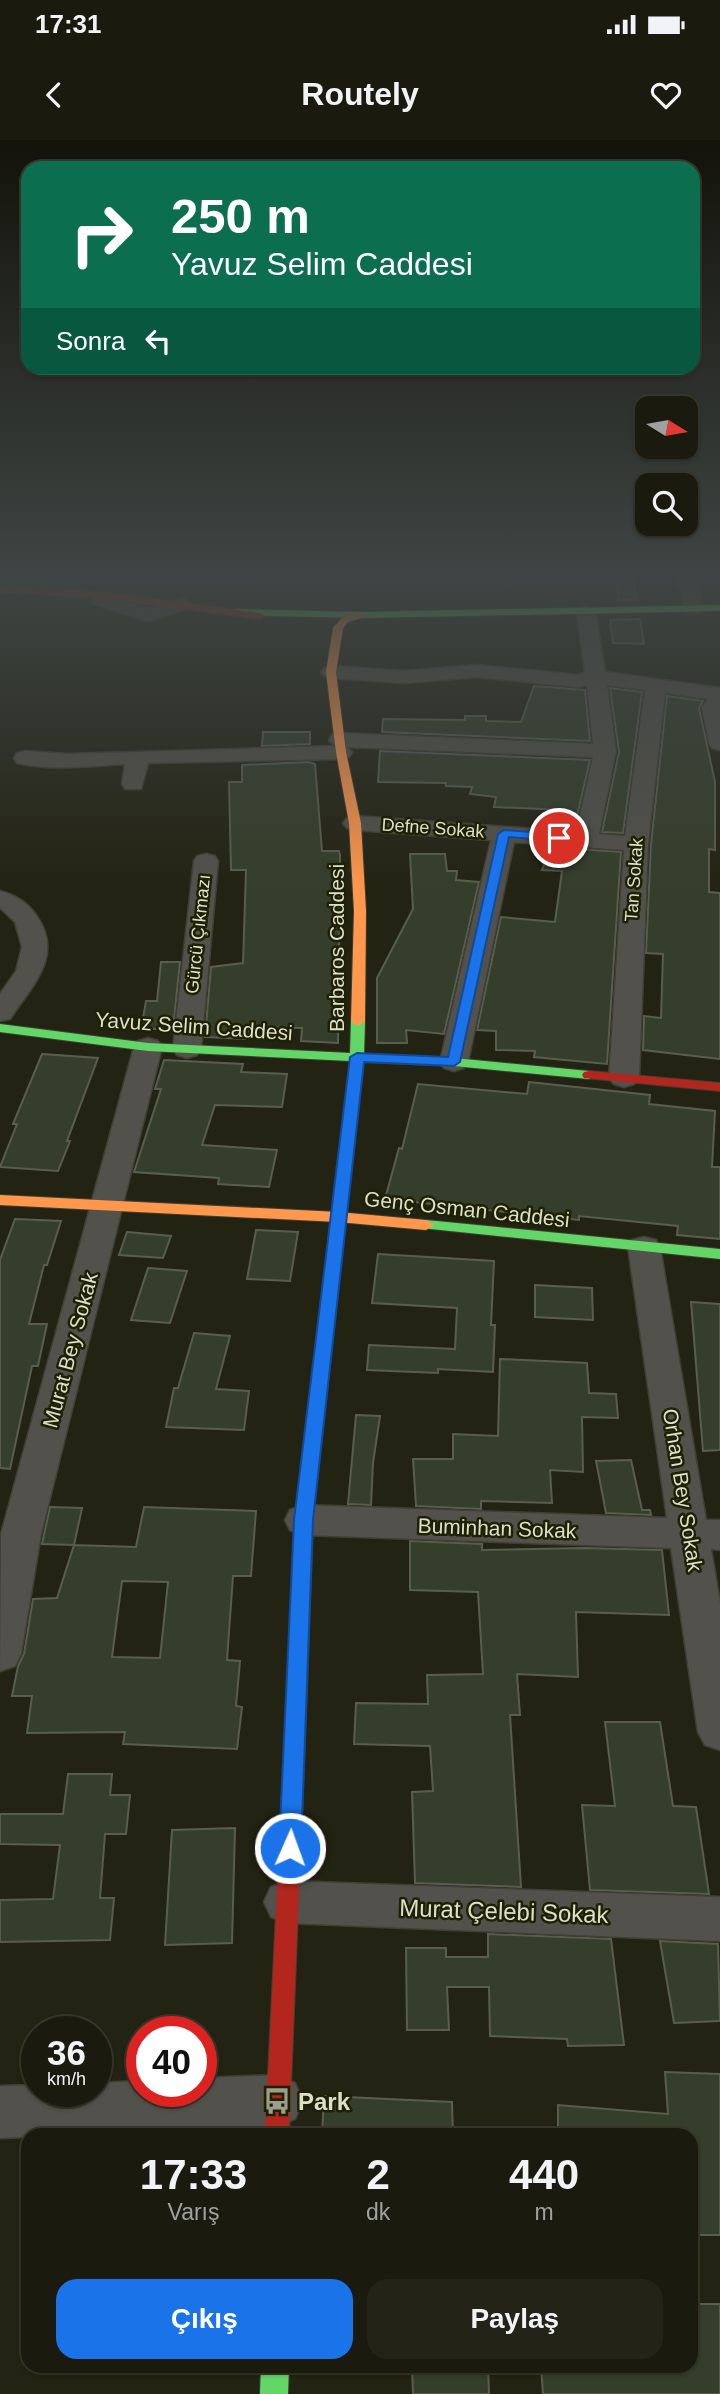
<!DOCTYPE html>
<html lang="tr">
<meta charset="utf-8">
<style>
body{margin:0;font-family:Helvetica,sans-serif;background:#232317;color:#f1f3f6;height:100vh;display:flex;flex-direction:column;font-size:26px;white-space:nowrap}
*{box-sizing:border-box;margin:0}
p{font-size:23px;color:#9fa19e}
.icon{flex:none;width:38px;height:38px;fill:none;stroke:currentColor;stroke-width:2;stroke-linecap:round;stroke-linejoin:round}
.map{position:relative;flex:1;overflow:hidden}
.details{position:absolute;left:21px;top:1988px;width:677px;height:245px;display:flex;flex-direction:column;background:#1a1a0e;border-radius:21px;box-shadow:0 2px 5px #0004,0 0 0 2px #38382e}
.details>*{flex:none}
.top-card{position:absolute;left:21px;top:21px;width:679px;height:214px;border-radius:21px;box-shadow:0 2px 5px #0004,0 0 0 2px #38382e;background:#0b6e4f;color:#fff;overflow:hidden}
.needle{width:46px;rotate:101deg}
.controls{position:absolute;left:635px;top:256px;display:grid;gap:14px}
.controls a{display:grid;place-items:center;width:63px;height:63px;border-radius:14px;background:#1a1a0e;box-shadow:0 2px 5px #0004,0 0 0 2px #38382e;font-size:35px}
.speed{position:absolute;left:21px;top:1876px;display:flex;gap:14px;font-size:35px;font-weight:700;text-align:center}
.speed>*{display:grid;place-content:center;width:91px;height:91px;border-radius:50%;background:#1a1a0e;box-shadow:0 2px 5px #0004,0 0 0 2px #38382e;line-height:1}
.speed small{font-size:18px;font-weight:400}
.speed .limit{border:10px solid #d22;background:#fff;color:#111}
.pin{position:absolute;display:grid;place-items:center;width:60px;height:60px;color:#fff;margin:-30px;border:4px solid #fff;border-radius:50%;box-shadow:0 2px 7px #0007}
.me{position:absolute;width:77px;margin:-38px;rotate:2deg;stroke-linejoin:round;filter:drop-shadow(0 0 5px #0008)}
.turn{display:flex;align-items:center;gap:24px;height:147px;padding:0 35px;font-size:32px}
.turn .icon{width:91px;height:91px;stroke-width:2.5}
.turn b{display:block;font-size:49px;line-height:60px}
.then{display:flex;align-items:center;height:66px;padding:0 35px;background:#0003;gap:14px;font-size:26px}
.eta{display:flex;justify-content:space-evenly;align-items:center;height:119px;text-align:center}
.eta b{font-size:42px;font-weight:700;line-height:49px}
.action{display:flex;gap:14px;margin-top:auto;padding:14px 35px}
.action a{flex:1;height:80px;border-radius:21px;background:#1a73e8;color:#fff;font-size:28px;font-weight:700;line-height:80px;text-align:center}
.action a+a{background:#232317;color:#f1f3f6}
.status{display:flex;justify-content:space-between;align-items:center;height:49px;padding:0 35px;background:#1a1a0e;direction:ltr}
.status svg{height:19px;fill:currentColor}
header{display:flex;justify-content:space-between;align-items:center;height:91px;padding:0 35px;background:#1a1a0e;font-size:32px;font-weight:700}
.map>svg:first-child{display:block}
</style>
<div class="status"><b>17:31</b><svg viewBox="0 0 49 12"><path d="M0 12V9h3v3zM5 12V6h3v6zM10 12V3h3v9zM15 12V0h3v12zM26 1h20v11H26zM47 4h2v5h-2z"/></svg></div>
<header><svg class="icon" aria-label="back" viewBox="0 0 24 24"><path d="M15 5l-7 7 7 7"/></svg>Routely<svg class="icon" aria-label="heart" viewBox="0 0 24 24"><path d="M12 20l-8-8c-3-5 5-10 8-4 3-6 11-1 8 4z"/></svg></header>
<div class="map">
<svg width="720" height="2254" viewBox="0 0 720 2254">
<rect width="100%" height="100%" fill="#232313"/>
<!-- building -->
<path fill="#353e2b" stroke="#595d50" stroke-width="2" fill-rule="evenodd" d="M633 436 637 460H618L616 438Z
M640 479 644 504 613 503 610 480Z
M534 546 585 550 590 601 382 592 383 579 465 580V576H486V581L521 582Z
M610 548 642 552 623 693 602 692 619 612Z
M667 556 703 561 699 568 715 642V710L709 709V752L720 753V919L643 910 644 876 661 878 663 814 646 813 651 704Z
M263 592H310V604L262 606Z
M380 611 590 620 574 689 558 688 565 670 494 667 496 657 470 654 472 647 446 646V643L378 642Z
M309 622 315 624 322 711H339L340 715 338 903 301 901 302 888 249 887 247 899 205 897 211 827 243 823 246 730H231L229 642H242V625Z
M551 707 621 712 607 924 534 917 535 911 496 910V891L477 890 501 777 555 782 562 731 542 730Z
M410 714H445L447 731H457L456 740 479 742 444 894 406 890 407 903H377V838L413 769Z
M161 822H180L173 889H141L146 861H157Z
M42 914 98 918 67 1001H70L58 1031 0 1027 17 984H13Z
M164 920 243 924 241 932 287 934 282 967 215 965 202 1005 277 1010 269 1047 218 1044 219 1038 134 1032 161 949H155Z
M529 942 650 955 649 964 715 971 712 1027H720V1099L677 1095 678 1086 579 1076V1080L385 1059 399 1008 402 1009 418 944 527 954Z
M15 1079 61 1081 47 1125H44L29 1184H47L38 1226H32L10 1329 0 1328V1120Z
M256 1090 298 1092 290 1141 247 1139Z
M127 1092 171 1096 163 1118 119 1115Z
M378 1114 494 1121 491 1185H495L493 1232 438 1229V1233L367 1230 369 1205 455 1209 457 1168 372 1163Z
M148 1128 187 1131 170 1183 131 1180Z
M535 1145 592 1148 593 1180 535 1177Z
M691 1162 720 1164V1310L703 1311Z
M194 1193 230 1196 216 1249 249 1251 244 1290 166 1287 174 1248H178Z
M500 1219 587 1223 589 1253 616 1254 618 1278 582 1277 583 1332 550 1330 552 1363 481 1361V1369L416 1366 413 1319H453V1294L498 1296Z
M356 1275 380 1276 373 1323 371 1365 348 1364Z
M631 1320 642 1370H650L651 1375 606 1373 596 1321Z
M50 1367 82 1368 74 1405 42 1404Z
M144 1367 256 1371 251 1436H233L227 1520 240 1521 236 1566 242 1567 237 1609 123 1604 125 1592 27 1593 32 1556H12L18 1526 24 1514 33 1459 57 1458 74 1405 136 1407ZM122 1441 168 1442 160 1518 112 1517Z
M410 1401 482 1404V1410L583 1408 662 1410 669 1475 576 1472 578 1537 517 1534 520 1575H510L521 1747 415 1743 412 1652 433 1651 430 1606 354 1604 356 1563 428 1564 427 1535 483 1534 478 1452 410 1450Z
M605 1582H660L673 1666 696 1667 709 1754 590 1750 582 1665 615 1666Z
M68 1634H112L110 1655H130L126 1694H105L100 1758H114L110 1800 0 1802V1760L53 1759 60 1705 0 1704V1674H63Z
M235 1688 232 1803 165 1805 172 1690Z
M488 1794 611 1799 624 1905 568 1906 567 1899 490 1896 489 1847H447L449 1890H407L406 1808H446V1817H488Z
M660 1801 718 1804 720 1881 674 1883Z
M665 1932 720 1934V2095H691V1995H558V1965L668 1974Z
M324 1956 452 1962 453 1995H322Z
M691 2164H720V2254H543L541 2226H691Z
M412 2226H488L489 2254H413Z"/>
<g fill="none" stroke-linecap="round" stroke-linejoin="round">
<defs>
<path id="street" d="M677 435H695L703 469 701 473H687L685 469Z
M100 454 148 469 183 458 192 464 190 468 148 481 93 464 91 460Z
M586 465 595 471 605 532 720 548V610L712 608 709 603 702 567 708 559 665 553 648 704 639 938 634 944 624 947 614 944 609 938 624 710 514 702 468 922 464 928 454 931 444 928 440 922 491 700 355 690 347 688 343 683 347 678 355 676 576 692 593 617 347 607 352 612 349 617 341 619 148 623 141 649H125L122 644 125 624C90 626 52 631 17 623L14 618 17 613 25 611 68 614 336 606 329 600 332 595 340 593 593 604 587 545 578 547 477 537 404 543 331 538 324 536 321 532 324 528 331 526 404 531 477 525 578 535 585 533 577 471ZM607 545 645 550 625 696 599 694 616 611Z
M206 714 215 716 218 721 201 909 197 915 187 918 177 915 173 909 194 721 197 716Z
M0 751C16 755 27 762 36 775 65 815 32 846 10 879L0 881V854L16 831 22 807 15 782 0 768Z
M148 898 158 901 162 907 41 1394 21 1514 15 1526 0 1531 1 1394 134 907 138 901Z
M644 1097 656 1100 660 1107 706 1380H720V1410L711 1409 720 1463V1610L705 1605 698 1592 671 1408 304 1395 290 1390 285 1380 290 1370 304 1365 667 1378 628 1107 632 1100Z
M288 1741 720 1757V1801L288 1783 271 1777 264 1762 271 1747Z
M277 1935 295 1943 303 1961 295 1979 277 1987 0 1998V1946L37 1945V1951H96V1943L142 1941V1951H201V1938Z"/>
<path id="fast" d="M720 465V471L361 478 235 475 230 472 235 469 361 472Z
M358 878 365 882 364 914 454 918 589 931 596 935 589 939 454 926 363 922 313 1380 307 1549 304 1555 297 1557 290 1555 287 1549 295 1380 350 921 148 911 0 892V884L148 903 350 913 351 882Z
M426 1080 720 1109V1119L421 1088 418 1085 421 1082Z
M261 2226H289L288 2254H260Z"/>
<path id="slow" d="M361 472 364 473V477L348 482 343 488 336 532 346 612 361 683 366 771 365 882 358 886 351 882 354 771 349 683 336 612 326 532 333 488 342 478Z
M0 1055 338 1072 426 1080 434 1085 426 1090 338 1082 0 1065Z"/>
<path id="jam" d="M0 446 100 452 260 473 265 476 260 479 100 458 0 452Z
M589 931 720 943V951L584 938 582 935 584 932Z
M297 1541 304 1543 307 1549 289 1995H265L287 1549 290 1543Z"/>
</defs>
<!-- street casing -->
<use href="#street" stroke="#3f3f33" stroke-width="3"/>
<!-- fast casing -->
<use href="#fast" stroke="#3f3f33" stroke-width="2"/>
<!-- slow casing -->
<use href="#slow" stroke="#3f3f33" stroke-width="2"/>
<!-- jam casing -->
<use href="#jam" stroke="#3f3f33" stroke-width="2"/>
<!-- street -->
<use href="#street" fill="#53514b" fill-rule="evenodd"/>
<!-- fast -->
<use href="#fast" fill="#63d668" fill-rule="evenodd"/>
<!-- slow -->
<use href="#slow" fill="#ff974d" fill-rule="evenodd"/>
<!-- jam -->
<use href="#jam" fill="#b3261e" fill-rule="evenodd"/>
</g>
<!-- sky -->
<linearGradient id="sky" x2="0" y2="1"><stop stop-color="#13130a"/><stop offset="0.58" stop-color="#3f4544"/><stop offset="1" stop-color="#3f4544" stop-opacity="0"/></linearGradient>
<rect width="720" height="751" fill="url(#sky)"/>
<!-- route -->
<path fill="#1a73e8" stroke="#114b97" stroke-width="2" d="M504 690 559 694 564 698 559 701 509 697 460 922 454 926 364 922 313 1380 301 1708 298 1715 290 1718 282 1715 279 1708 294 1380 350 917 357 913 448 917 498 694Z"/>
<!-- icons -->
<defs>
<symbol id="bus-bare" viewBox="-9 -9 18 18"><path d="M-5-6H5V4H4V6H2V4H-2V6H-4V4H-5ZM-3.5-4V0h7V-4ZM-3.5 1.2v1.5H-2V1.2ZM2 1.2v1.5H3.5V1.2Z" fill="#9c9d8d" stroke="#1f2103" stroke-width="2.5" paint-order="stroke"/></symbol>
</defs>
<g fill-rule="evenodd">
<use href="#bus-bare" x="258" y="1942" width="38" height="38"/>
</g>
<g text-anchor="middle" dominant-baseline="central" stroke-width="5" stroke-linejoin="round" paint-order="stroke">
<!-- far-street labels -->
<g font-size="18" fill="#dddfce" stroke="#1f2103">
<text transform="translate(433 688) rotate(4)">Defne Sokak</text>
<text transform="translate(634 740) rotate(-86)">Tan Sokak</text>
<text transform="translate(198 794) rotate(-84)">Gürcü Çıkmazı</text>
</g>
<!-- street labels -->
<g font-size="21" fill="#dddfce" stroke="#1f2103">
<text transform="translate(336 808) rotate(-90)">Barbaros Caddesi</text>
<text transform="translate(194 886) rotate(4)">Yavuz Selim Caddesi</text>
<text transform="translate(467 1069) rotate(6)">Genç Osman Caddesi</text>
<text transform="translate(70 1210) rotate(-75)">Murat Bey Sokak</text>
<text transform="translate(683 1350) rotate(81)">Orhan Bey Sokak</text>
<text transform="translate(497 1388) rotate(2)">Buminhan Sokak</text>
</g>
<!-- near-street labels -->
<g font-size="24" fill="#dddfce" stroke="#1f2103">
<text transform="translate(504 1771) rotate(2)">Murat Çelebi Sokak</text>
</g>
<!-- near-poi labels -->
<g font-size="24" font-weight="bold" fill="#dddfce" stroke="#1f2103" text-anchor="start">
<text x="298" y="1961">Park</text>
</g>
</g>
</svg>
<div class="controls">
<a><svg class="needle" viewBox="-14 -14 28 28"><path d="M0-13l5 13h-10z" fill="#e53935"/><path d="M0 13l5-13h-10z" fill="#9fa19e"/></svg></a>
<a><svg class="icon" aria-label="search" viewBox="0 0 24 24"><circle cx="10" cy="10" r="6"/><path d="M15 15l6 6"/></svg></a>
</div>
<div class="speed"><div>36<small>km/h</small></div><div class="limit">40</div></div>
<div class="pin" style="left:559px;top:698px;background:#d93025"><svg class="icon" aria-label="arrive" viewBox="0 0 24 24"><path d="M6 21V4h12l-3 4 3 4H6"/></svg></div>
<svg class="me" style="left:290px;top:1708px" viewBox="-20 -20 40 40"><circle r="17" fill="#1a73e8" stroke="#fff" stroke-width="3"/><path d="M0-11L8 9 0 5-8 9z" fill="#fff"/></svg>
<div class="top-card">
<div class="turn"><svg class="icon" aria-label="right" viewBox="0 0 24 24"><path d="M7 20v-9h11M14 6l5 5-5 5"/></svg><div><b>250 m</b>Yavuz Selim Caddesi</div></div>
<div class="then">Sonra<svg class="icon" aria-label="left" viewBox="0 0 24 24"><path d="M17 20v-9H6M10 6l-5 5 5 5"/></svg></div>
</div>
<section class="details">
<div class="eta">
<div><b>17:33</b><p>Varış</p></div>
<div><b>2</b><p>dk</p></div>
<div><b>440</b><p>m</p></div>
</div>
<div class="action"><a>Çıkış</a><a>Paylaş</a></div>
</section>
</div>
